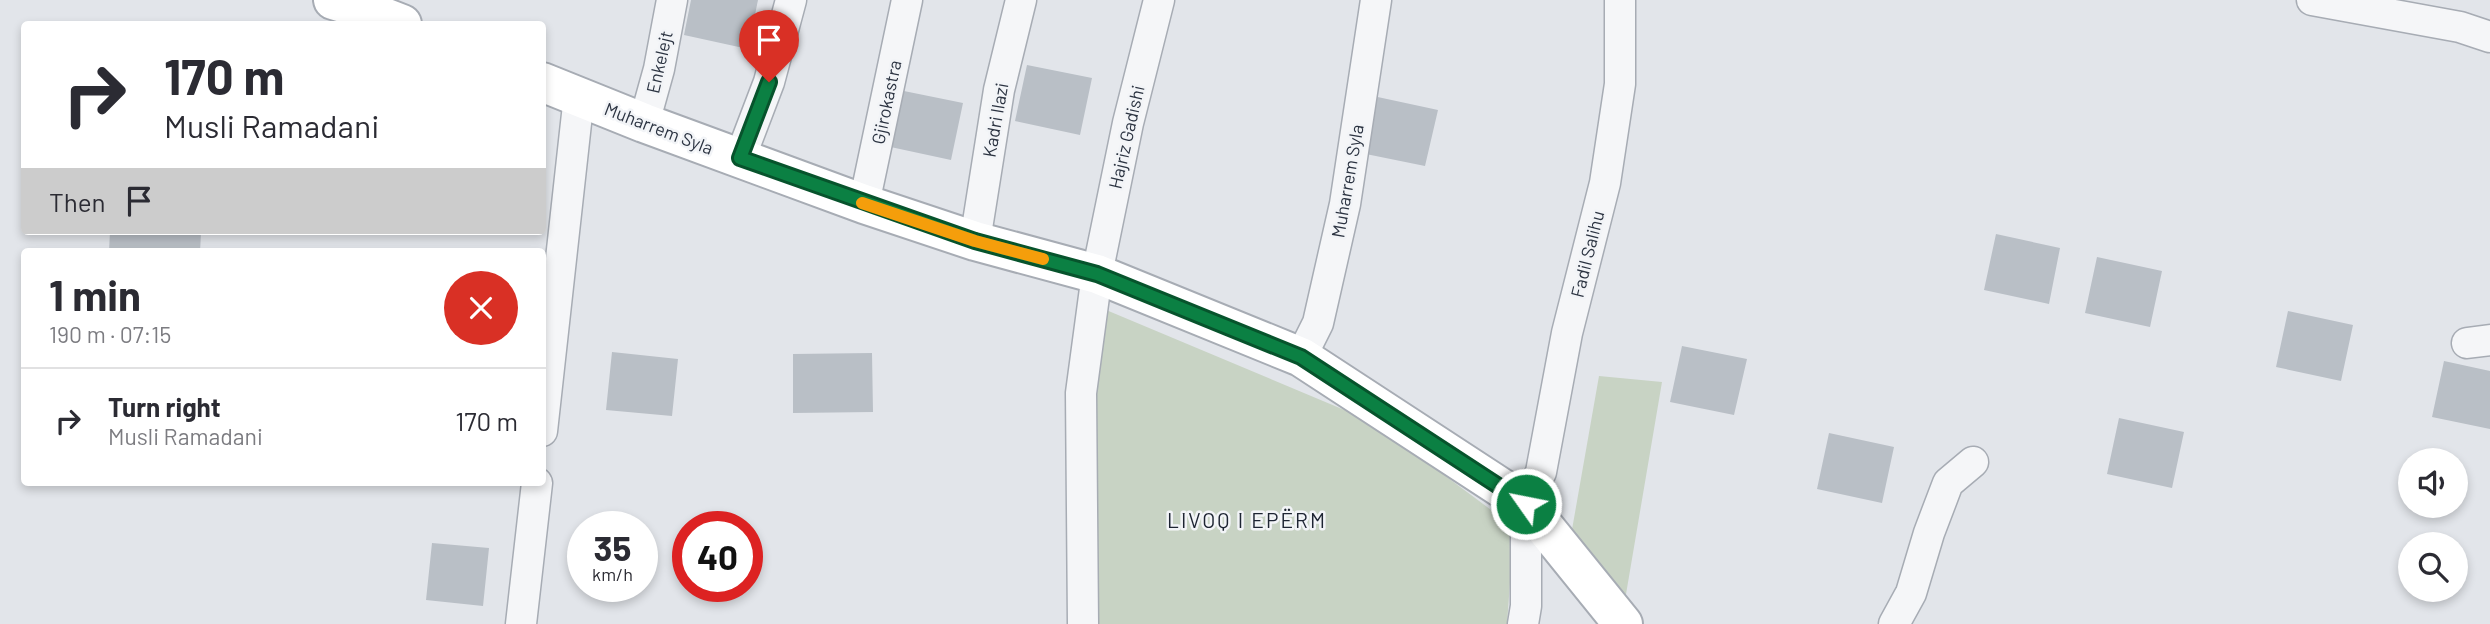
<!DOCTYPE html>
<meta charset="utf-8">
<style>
body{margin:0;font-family:Barlow,sans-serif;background:#f7f7f7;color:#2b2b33;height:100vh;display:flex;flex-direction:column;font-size:26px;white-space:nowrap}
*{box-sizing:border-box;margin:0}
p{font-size:23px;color:#7c7c81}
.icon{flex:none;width:38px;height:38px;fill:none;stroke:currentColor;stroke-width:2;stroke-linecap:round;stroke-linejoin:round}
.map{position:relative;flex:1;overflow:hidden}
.panel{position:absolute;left:21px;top:248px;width:525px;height:238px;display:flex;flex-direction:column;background:#fff;border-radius:7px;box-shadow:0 4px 10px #0003}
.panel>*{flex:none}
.guide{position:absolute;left:21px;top:21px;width:525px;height:214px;border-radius:7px;box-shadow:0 4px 10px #0003;background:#fff;color:#2b2b33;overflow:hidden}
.buttons{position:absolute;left:2398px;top:448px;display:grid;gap:14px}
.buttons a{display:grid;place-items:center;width:70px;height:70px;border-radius:50%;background:#fff;box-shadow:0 4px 10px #0003;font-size:35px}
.speed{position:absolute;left:567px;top:511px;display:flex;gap:14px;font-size:35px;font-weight:700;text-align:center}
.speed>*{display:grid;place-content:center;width:91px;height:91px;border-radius:50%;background:#fff;box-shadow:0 4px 10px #0003;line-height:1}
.speed small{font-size:18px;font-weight:400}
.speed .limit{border:10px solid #d22;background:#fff;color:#111}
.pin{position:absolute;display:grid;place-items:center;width:60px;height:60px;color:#fff;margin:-72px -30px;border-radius:50% 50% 50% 0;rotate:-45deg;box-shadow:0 0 7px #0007}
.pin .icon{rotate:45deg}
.me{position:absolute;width:77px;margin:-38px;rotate:303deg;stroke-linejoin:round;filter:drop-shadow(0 0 5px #0008)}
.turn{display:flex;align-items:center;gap:24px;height:147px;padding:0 28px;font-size:32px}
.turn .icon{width:91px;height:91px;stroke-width:2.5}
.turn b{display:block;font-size:49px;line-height:60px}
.then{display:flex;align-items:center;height:66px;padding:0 28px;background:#0003;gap:14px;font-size:26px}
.round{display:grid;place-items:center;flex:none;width:74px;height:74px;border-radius:37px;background:#f7f7f7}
.overview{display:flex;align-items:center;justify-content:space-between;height:119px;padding:0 28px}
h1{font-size:42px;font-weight:700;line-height:52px}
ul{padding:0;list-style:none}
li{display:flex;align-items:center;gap:21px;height:105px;padding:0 28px;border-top:2px solid #e1e1e2}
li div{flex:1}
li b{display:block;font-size:26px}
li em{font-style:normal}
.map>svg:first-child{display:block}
</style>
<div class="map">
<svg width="2490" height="624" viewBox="0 0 2490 624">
<rect width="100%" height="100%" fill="#e2e5ea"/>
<!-- green -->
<path fill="#c8d3c4" d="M1099 307 1373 422 1514 527 1507 624H1098L1091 435Z
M1599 376 1662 382 1624 606 1570 541Z"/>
<!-- building -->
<path fill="#b9bfc6" d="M691 0H758L748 49 684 35Z
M1027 65 1092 78 1080 135 1015 121Z
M899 90 963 103 951 160 886 146Z
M1373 96 1438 110 1425 166 1361 153Z
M110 231 201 233 200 252H109Z
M1996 234 2060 248 2049 304 1984 290Z
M2097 257 2162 271 2150 327 2085 313Z
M2288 311 2353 325 2341 381 2276 367Z
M1682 346 1747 359 1734 415 1670 402Z
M612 352 678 359 672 416 606 410Z
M872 353 873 412 793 413V354Z
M2444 361 2490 371V429L2432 417Z
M2119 418 2184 432 2172 488 2107 474Z
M1829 433 1894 447 1882 503 1817 489Z
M432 543 489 548 483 606 426 600Z"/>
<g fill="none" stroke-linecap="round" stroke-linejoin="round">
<defs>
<path id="street" d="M2312 0 2460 27 2490 37
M644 123 659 69 672 0
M740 158 769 82 791 0
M864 204 907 0
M975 241 999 90 1021 0
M2467 343 2490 340
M1301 357 1318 323 1345 204 1376 0
M542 431 579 96
M521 624 537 483
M1083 624 1081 393 1097 274 1128 123 1159 0
M1523 624 1526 606V504L1541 472 1567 333 1605 183 1620 84V0
M1894 624 1911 593 1929 533 1948 483 1973 462"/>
<path id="secondary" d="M333 0 366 10 402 24
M542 82 644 123 864 204 975 241 1097 274 1301 357 1526 504 1623 624"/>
</defs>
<!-- street casing -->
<use href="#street" stroke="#a7acb4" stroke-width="33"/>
<!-- secondary casing -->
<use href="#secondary" stroke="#a7acb4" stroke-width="42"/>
<!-- street -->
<use href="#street" stroke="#f5f6f8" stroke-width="30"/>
<!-- secondary -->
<use href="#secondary" stroke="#fff" stroke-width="38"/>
</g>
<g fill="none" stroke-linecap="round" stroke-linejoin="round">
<defs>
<path id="route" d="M769 82 740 158 975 241 1097 274 1301 357 1526 504"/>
</defs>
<!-- route casing -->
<use href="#route" stroke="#07532c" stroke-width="18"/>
<!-- route -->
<use href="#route" stroke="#0b8043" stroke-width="12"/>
<!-- slow -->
<path stroke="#f59e0b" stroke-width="12" d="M862 203 975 241 1043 259"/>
</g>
<g text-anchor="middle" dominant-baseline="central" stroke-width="5" stroke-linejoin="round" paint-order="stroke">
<!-- street labels -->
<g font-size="18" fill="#2b3341" stroke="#f2f4f7">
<text transform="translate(659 62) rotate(-77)">Enkelejt</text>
<text transform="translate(886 102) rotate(-78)">Gjirokastra</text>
<text transform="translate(995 120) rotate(-80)">Kadri Ilazi</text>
<text transform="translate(659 128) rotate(21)">Muharrem Syla</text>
<text transform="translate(1126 137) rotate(-77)">Hajriz Gadishi</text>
<text transform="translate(1347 181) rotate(-80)">Muharrem Syla</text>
<text transform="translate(1587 254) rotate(-76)">Fadil Salihu</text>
</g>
<!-- quarter labels -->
<g font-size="21" letter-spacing="2" fill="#1d2432" stroke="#f2f4f7">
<text x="1247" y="519">LIVOQ I EPËRM</text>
</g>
</g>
</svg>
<div class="buttons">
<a><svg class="icon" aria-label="sound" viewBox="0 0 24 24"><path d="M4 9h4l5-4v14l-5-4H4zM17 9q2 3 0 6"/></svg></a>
<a><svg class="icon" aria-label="search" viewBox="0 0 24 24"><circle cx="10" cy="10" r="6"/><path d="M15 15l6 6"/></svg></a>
</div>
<div class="speed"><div>35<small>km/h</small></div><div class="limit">40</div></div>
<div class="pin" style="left:769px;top:82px;background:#d93025"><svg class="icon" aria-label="arrive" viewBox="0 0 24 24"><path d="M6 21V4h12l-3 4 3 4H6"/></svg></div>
<svg class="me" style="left:1526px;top:504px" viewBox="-20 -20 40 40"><circle r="17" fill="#0b8043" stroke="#fff" stroke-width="3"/><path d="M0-11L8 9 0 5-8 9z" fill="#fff"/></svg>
<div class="guide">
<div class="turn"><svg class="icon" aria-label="right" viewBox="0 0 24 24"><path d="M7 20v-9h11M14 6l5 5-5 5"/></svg><div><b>170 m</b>Musli Ramadani</div></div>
<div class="then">Then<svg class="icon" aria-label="arrive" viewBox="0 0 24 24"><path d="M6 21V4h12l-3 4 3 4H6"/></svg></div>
</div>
<section class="panel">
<div class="overview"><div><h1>1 min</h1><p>190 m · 07:15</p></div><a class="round" style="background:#d93025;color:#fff"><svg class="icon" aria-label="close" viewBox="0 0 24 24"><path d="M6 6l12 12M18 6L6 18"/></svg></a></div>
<ul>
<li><svg class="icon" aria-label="right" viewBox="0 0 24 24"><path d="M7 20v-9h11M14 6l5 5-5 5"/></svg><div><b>Turn right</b><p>Musli Ramadani</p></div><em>170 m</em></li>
</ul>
</section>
</div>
